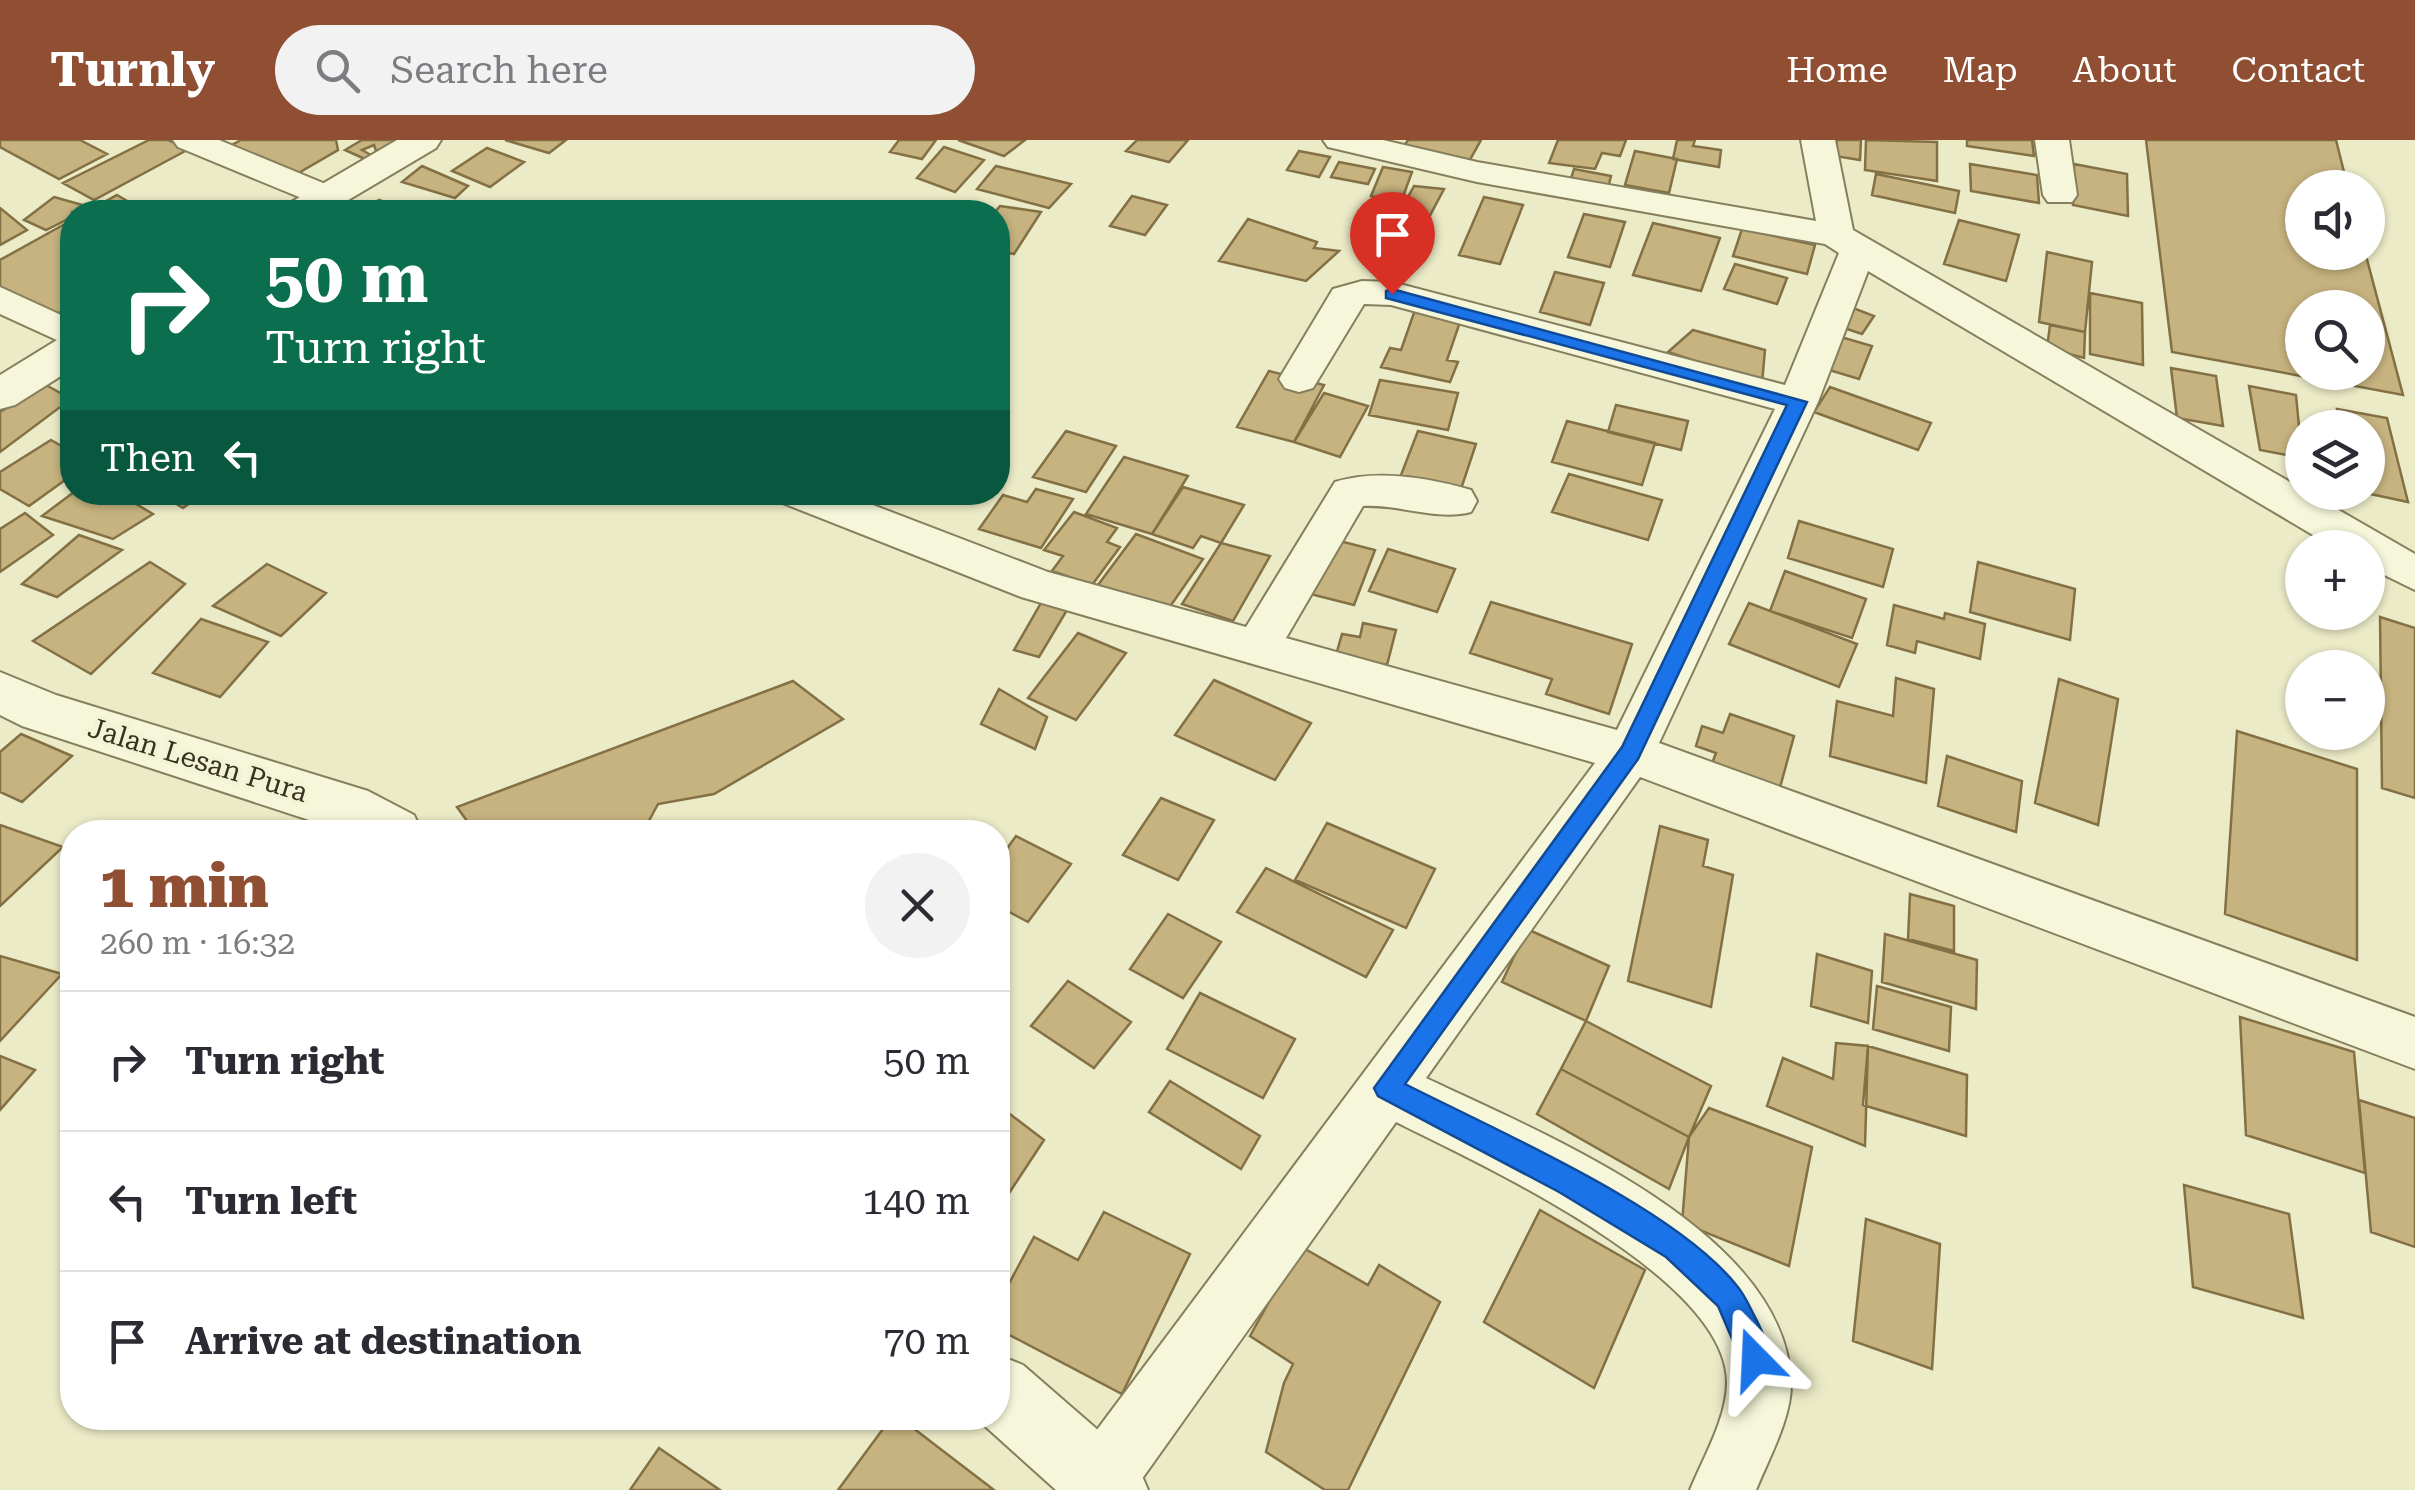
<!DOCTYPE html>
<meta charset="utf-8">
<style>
body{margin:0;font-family:"Roboto Serif",serif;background:#f2f2f3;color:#2b2b33;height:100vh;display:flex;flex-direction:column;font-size:38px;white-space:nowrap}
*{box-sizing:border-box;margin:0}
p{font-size:32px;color:#7c7c81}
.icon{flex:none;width:55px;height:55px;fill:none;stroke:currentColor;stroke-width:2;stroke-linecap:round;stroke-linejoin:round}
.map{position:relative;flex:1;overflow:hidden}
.drawer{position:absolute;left:60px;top:680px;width:950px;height:610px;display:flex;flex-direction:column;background:#fff;border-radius:40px;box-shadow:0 2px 8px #0004}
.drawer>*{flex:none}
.hud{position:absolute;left:60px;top:60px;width:950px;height:305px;border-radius:40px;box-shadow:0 2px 8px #0004;background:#0b6e4f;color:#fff;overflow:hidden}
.fabs{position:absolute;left:2285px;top:30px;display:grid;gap:20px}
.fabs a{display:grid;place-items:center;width:100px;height:100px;border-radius:50%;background:#fff;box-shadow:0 2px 8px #0004;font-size:50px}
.pin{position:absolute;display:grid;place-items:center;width:85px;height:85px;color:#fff;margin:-102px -42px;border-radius:50% 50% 50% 0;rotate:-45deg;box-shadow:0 0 10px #0007}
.pin .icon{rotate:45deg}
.me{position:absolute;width:110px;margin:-55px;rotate:339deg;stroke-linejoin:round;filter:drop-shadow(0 0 8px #0008)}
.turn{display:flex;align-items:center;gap:35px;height:210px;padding:0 40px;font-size:45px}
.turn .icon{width:130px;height:130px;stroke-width:2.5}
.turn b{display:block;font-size:70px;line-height:85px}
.then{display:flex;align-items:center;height:95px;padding:0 40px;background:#0003;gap:20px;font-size:38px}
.round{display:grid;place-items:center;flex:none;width:105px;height:105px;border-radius:52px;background:#f2f2f3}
.summary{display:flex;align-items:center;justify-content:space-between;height:170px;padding:0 40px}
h1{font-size:60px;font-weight:800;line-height:75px;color:#904f32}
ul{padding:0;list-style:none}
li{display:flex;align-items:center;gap:30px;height:140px;padding:0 40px;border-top:2px solid #e1e1e2}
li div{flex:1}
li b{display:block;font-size:38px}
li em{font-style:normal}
header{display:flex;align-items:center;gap:60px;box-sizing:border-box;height:140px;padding:0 50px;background:#904f32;color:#fff}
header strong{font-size:48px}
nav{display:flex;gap:55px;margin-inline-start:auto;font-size:35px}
.search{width:700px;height:90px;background:#f2f2f3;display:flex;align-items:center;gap:25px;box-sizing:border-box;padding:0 35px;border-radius:55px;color:#7c7c81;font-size:38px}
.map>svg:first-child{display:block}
</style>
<header>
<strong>Turnly</strong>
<div class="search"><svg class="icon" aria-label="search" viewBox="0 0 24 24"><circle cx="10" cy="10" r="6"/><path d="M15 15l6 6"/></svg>Search here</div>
<nav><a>Home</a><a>Map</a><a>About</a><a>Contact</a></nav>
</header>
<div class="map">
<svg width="2415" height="1350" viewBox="0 0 2415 1350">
<rect width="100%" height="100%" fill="#ebebc7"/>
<!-- building -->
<path fill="#c7b37f" stroke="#837145" stroke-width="2.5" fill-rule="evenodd" d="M0 0H80L107 14 59 39 0 7Z
M149 0H168L189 9 94 60 63 43Z
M241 0H336L338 10 288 39 223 10Z
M362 0H398L384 9 376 11 374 5 362 10 371 15 365 19 345 10Z
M505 0H566L549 13Z
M899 0H936L922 19 890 12Z
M958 0H1025L1004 16Z
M1137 0H1188L1169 22 1126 11Z
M1408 0H1481L1467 25 1402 9Z
M1558 0H1626L1620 16 1602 13 1595 29 1549 23Z
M1677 0H1695L1693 6 1721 10 1719 27 1673 19Z
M1837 0H1861L1860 20 1835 16Z
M1866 0 1937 2V41L1865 30Z
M1967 0H2032L2034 16 1967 6Z
M2146 0H2336L2348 48H2302V112H2365L2403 255 2172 212ZM2302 168H2368V232H2302Z
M944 7 984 20 955 52 917 38Z
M487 8 524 22 490 47 452 31Z
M1299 11 1330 17 1319 37 1287 30Z
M1635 11 1677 19 1669 53 1625 45Z
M1339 22 1375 29 1368 44 1331 37Z
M1970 24 2037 35 2039 63 1971 51Z
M2074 24 2127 34 2128 76 2073 65Z
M422 26 468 46 455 58 402 42Z
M996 26 1071 44 1049 68 977 49Z
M1383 27 1412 32 1401 62 1371 56Z
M1574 29 1611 36 1607 52 1569 45Z
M1876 34 1959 51 1955 73 1872 55Z
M1414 46 1444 49 1401 130 1372 123Z
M117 55 146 72H86Z
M1132 56 1167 65 1145 95 1110 86Z
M54 57 93 68 72 72V77L46 90 24 80Z
M1484 57 1523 65 1500 124 1459 115Z
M379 60 413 72H360Z
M1000 66 1041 72 1014 114 998 111 995 72Z
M0 68 27 90 0 105Z
M1584 74 1625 82 1610 127 1568 117Z
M1248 79 1317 102 1314 108 1339 111 1306 141 1219 121Z
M72 80V166L53 176 0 148V120Z
M1959 80 2019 95 2006 141 1944 124Z
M1653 83 1720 98 1701 151 1633 135Z
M1742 89 1815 105 1807 134 1733 116Z
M2047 112 2092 122 2085 192 2039 182Z
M1735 124 1787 138 1777 164 1724 149Z
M1555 132 1604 143 1590 185 1540 172Z
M2090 153 2142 163 2143 225 2090 214Z
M1848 166 1874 176 1862 194 1835 185Z
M1415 170 1461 179 1447 220 1458 222 1450 242 1381 227 1390 208 1401 210Z
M2050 185 2085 192 2084 218 2047 208Z
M1693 190 1765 210 1762 243 1668 212Z
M1834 195 1872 206 1859 239 1819 227Z
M2171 228 2216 236 2223 286 2177 278Z
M1269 231 1324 245 1294 302 1237 287Z
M1380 240 1458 253 1448 290 1369 275Z
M46 245 71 259 0 312V272Z
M2249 246 2296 255 2302 318 2260 310Z
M1830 247 1931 283 1918 310 1814 272Z
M1324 253 1368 266 1340 317 1294 302Z
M1616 265 1688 281 1681 310 1608 292Z
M2337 269 2387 278 2408 362 2361 352H2368V288H2341Z
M1567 281 1655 303 1642 345 1552 322Z
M1066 291 1116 306 1086 352 1033 337Z
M1418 291 1476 304 1461 349 1401 335Z
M51 300 72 312V335L29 366 0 349V332Z
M1124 317 1188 336 1152 394 1086 374Z
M1569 334 1662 360 1648 400 1552 372Z
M1183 347 1244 365 1221 403 1201 396 1193 408 1152 394Z
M1036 349 1073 359 1041 408 979 389 1003 355 1027 362Z
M74 352H116L153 374 113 399 42 376Z
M157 352H205L183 368Z
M1074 372 1117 388 1107 402 1120 407 1092 445 1052 431 1063 416 1044 410Z
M25 373 53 395 0 432V389Z
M1799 381 1893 409 1883 447 1788 418Z
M1136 394 1203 419 1167 471 1098 445Z
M79 395 122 410 57 457 22 444Z
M1332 399 1375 410 1354 465 1310 454Z
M1221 403 1270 416 1233 481 1182 464Z
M1388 409 1455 429 1437 472 1369 451Z
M150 422 185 444 91 534 33 501Z
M1978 422 2075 449 2070 500 1970 472Z
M267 424 326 453 281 496 213 466Z
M1785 431 1866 459 1852 498 1770 471Z
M1491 462 1632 504 1609 574 1546 554 1552 539 1470 513Z
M1041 463 1067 470 1039 517 1014 510Z
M1749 463 1857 504 1839 547 1729 504Z
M1894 465 1944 479 1945 473 1985 484 1980 519 1917 501 1915 513 1887 505Z
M2380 477 2415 488V658L2382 648Z
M201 479 268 502 220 557 153 533Z
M1363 483 1396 490 1387 525 1336 515 1342 494 1360 497Z
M1078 493 1126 513 1076 580 1028 558Z
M1896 538 1934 549 1926 643 1830 616 1837 561 1893 576Z
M2059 539 2118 559 2098 685 2035 663Z
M1214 540 1311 583 1275 640 1175 595Z
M793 541 843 579 714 654 658 664 643 692H475L457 667Z
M999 549 1047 577 1035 609 981 584Z
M1730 574 1794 596 1778 655 1709 631 1716 613 1696 606 1702 586 1723 593Z
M2237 591 2357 629V820L2225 774Z
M21 594 72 616 22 662 0 652V612Z
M1947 616 2022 641 2016 692 1938 666Z
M1161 658 1214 680 1178 740 1123 715Z
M1327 683 1435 729 1406 788 1295 740Z
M0 685 63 707 0 766Z
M1660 686 1708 700 1703 726 1733 735 1711 867 1628 841Z
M1016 696 1071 724 1028 782 998 766V721Z
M1266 728 1393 790 1366 837 1237 772Z
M1910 754 1954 766V811L1908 799Z
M1168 774 1221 802 1183 858 1130 829Z
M1527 789 1609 826 1586 881 1502 842Z
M1885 794 1977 820 1976 869 1882 842Z
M1817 814 1872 831 1868 883 1811 866Z
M0 816 62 834 0 901Z
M1068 841 1131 882 1094 928 1031 886Z
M1877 846 1951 867 1949 911 1873 889Z
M1200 853 1295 899 1263 958 1167 909Z
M2240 877 2354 912 2365 1033 2246 995Z
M1586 881 1711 946 1689 997 1561 929Z
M1836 903 1868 906 1865 1006 1767 966 1783 918 1833 939Z
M1868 906 1967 935 1966 996 1863 965Z
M0 916 35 930 0 970Z
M1561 929 1689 997 1669 1049 1537 974Z
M1170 941 1260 996 1241 1029 1149 972Z
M2359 960 2415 978V1107L2371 1092Z
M998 965 1044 1000 998 1070Z
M1709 968 1812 1007 1789 1126 1682 1083 1689 997Z
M2184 1045 2289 1074 2303 1178 2193 1147Z
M1540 1070 1645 1130 1594 1248 1484 1182Z
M1104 1072 1190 1114 1122 1254 998 1189V1164L1034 1097 1078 1120Z
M1866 1079 1940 1104 1932 1229 1853 1201Z
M1300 1106 1368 1145 1379 1125 1440 1162 1348 1350H1325L1266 1312 1284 1243 1293 1224 1250 1196Z
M891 1278H900L994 1350H838Z
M659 1308 720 1350H630Z"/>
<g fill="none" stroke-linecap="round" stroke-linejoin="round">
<defs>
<path id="minor" d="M173 0H219L340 50 345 57 340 64H316L178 7Z
M1323 0H1383L1477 22 1816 81 1801 0H1835L1853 90 2415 414V450L2368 427V408H2335L1868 131 1818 262 1659 603 2415 877V929L1640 637 1426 938C1543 994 1785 1090 1791 1242 1792 1277 1769 1318 1756 1350H1690C1703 1318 1727 1278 1727 1242 1726 1136 1480 1024 1396 982L1134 1350H1061L1070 1326 1595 623 1021 457 780 362 774 352H839L1048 432 1246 487 1335 342C1378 329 1429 338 1471 350L1477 361 1471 372C1437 381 1398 364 1363 366L1286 498 1617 590 1775 269 1391 165 1364 164 1313 248 1299 252 1285 248 1279 239 1333 149 1362 141 1392 142 1785 245 1839 113 1825 104 1477 42 1328 7Z
M2035 0H2069L2077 55 2072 62H2048L2043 55Z
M0 147 72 180V207L0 174Z"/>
<path id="tertiary" d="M397 0H441L436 8 328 72H283L288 64Z
M72 196V229L15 265 0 269V235L57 200Z
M0 532 56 555 368 651 414 675 422 692H346L22 586 0 575Z
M998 1215 1023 1225 1137 1324 1148 1350H1056L976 1278H998Z"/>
</defs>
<!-- minor casing -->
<use href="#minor" stroke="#867f5d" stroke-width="4"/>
<!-- tertiary casing -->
<use href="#tertiary" stroke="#867f5d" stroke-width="4"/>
<!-- minor -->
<use href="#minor" fill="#f6f7da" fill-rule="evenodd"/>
<!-- tertiary -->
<use href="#tertiary" fill="#f6f7da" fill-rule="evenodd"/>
</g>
<!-- route -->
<path fill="#1a73e8" stroke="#114b97" stroke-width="2.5" d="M1392 149 1807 262 1638 619 1405 944C1497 991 1676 1068 1737 1146 1745 1155 1750 1168 1756 1179 1764 1195 1772 1212 1765 1229L1755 1233 1745 1229 1718 1166 1666 1117 1559 1052 1378 956 1374 948 1622 607 1787 265 1386 158V151Z"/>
<g text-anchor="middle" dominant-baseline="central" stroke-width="8" stroke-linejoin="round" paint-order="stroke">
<!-- street labels -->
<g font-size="28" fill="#373220" stroke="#f3f3d6">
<text transform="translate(198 620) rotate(17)">Jalan Lesan Pura</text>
</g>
</g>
</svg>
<div class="fabs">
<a><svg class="icon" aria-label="sound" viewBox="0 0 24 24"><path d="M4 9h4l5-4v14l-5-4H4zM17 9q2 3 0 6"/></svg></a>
<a><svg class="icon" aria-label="search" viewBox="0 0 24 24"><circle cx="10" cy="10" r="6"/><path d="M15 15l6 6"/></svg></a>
<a><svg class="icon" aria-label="layers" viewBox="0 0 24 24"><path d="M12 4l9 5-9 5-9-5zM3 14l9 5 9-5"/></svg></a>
<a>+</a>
<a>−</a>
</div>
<div class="pin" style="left:1392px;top:154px;background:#d93025"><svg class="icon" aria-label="arrive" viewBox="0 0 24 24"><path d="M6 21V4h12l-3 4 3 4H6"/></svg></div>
<svg class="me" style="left:1755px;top:1219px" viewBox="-20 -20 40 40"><path d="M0-17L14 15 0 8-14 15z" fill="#1a73e8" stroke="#fff" stroke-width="4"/></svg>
<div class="hud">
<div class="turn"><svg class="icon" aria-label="right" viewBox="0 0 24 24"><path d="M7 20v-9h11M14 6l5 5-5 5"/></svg><div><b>50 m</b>Turn right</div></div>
<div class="then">Then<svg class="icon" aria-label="left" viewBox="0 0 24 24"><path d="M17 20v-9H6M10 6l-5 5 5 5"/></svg></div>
</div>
<section class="drawer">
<div class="summary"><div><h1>1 min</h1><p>260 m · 16:32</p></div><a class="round"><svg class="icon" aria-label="close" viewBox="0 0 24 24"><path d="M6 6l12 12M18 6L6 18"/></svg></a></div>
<ul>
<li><svg class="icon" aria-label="right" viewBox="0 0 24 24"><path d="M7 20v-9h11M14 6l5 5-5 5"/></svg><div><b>Turn right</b></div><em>50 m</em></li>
<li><svg class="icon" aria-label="left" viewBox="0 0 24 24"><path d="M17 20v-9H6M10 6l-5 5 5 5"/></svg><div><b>Turn left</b></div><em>140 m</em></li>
<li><svg class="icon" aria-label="arrive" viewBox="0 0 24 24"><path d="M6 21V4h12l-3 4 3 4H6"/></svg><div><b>Arrive at destination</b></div><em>70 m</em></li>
</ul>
</section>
</div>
